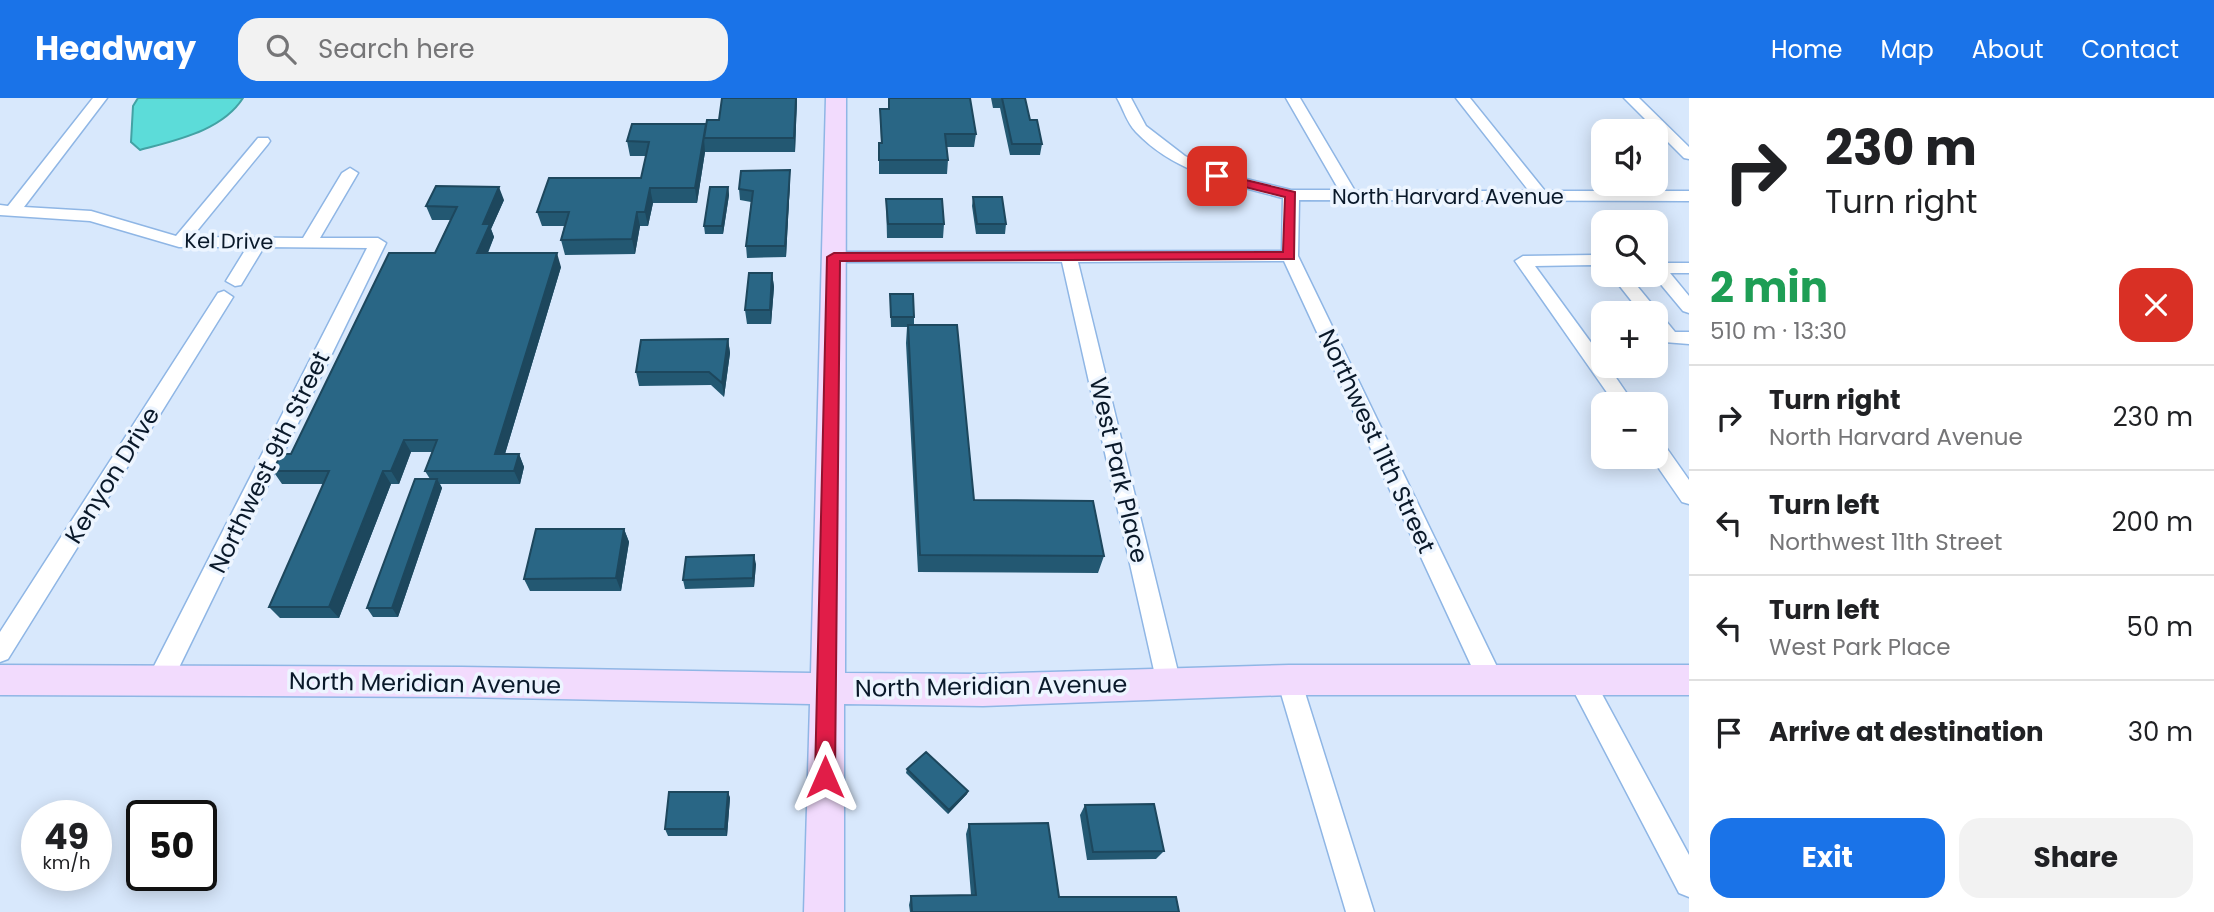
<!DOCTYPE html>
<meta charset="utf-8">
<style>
body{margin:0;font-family:Poppins,sans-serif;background:#f2f2f2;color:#202124;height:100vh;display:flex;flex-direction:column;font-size:26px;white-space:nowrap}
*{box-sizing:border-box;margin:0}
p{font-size:23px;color:#757577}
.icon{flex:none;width:38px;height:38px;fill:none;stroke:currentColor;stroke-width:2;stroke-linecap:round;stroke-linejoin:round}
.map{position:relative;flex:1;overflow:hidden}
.sheet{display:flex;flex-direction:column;background:#fff;width:525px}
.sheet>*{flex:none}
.top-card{background:#fff;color:#202124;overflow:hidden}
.tools{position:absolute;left:1591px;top:21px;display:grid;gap:14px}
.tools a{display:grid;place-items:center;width:77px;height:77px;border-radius:14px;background:#fff;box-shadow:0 4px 18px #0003;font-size:35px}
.speed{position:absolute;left:21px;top:702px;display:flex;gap:14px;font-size:35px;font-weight:700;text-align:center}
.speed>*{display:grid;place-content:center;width:91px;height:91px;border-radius:50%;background:#fff;box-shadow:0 4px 18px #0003;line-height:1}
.speed small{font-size:18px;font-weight:400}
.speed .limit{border:4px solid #111;border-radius:10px;background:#fff;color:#111}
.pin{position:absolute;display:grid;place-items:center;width:60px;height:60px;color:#fff;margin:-30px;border-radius:14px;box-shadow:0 4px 10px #0006}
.me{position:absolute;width:77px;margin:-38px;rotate:0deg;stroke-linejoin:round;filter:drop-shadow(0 0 5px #0008)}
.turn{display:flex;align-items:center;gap:24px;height:147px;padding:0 21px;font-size:32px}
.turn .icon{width:91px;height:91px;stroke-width:2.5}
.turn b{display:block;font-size:49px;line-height:60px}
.round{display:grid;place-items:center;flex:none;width:74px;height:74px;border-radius:21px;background:#f2f2f2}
.summary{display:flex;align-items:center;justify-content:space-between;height:119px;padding:0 21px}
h1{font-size:42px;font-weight:700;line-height:52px;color:#1e9e55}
.cta{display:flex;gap:14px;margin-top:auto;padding:14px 21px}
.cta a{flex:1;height:80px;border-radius:21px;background:#1a73e8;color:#fff;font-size:28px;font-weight:700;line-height:80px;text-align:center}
.cta a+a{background:#f2f2f2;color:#202124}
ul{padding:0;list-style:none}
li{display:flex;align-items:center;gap:21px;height:105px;padding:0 21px;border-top:2px solid #e0e0e0}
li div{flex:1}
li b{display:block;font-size:26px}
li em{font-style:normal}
header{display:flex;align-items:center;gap:42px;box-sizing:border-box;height:98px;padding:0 35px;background:#1a73e8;color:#fff}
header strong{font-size:33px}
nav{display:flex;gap:38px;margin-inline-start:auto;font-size:24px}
.search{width:490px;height:63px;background:#f2f2f2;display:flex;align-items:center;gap:18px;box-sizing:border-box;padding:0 24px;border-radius:21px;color:#757577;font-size:26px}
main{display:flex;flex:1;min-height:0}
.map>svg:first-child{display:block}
</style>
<header>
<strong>Headway</strong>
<div class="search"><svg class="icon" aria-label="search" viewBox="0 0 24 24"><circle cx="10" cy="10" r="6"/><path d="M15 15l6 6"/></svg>Search here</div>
<nav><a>Home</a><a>Map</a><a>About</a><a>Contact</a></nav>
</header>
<main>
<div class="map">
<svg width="1689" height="814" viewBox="0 0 1689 814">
<rect width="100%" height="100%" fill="#d8e8fc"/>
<!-- water -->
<path fill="#5cdcd9" stroke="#43a2a4" stroke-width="2" d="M138 0H243C222 33 176 42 140 52L131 44 133 8Z"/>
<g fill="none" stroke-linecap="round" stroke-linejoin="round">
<defs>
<path id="street" d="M93 0H107L24 109 91 113 176 138 258 40H268L270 43 268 46 192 139 303 140 342 75 350 70 358 75 320 140H378L386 145 169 590 160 593 151 590 148 582 151 574 367 150 264 149 241 187 235 188 226 183 247 149H179L90 123 0 117V107L8 108Z
M1117 0H1131L1146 28 1185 58 1222 75 1291 92H1339L1286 0H1300L1355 93H1529L1456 0H1470L1545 93H1689V103L1299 102 1298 158 1500 575 1503 583 1500 591 1491 594 1482 591 1284 163 1078 164 1181 586 1178 594 1169 597 1160 594 1157 586 1062 164H834L826 159 834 154 1282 153 1283 100C1230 86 1175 75 1136 34 1127 25 1123 10 1117 0Z
M1624 0H1639L1689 49V61L1684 60Z
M1593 157 1603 160V170L1592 167 1535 168 1603 261V268H1608L1634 306H1615L1515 163 1523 158Z
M1656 165H1689V175H1670L1689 198V215L1683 213 1653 177H1656Z
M1611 177H1628L1675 234H1689V246L1664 244 1656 233V215H1641Z
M224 193 233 199 8 561 0 564V534L218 195Z
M1656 343 1663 345 1689 382V406L1682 404 1651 359H1656Z
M1289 571 1298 574 1301 582 1374 814H1346L1277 582 1280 574Z
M1581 571 1590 574 1689 757V799L1679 795 1572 590 1569 582 1572 574Z"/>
<path id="secondary" d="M826 0H846L845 575 983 576 1289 567H1689V597H1289L983 608 844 606V814H804L810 606 461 599 0 597V567L461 569 811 575Z"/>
</defs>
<!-- street casing -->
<use href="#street" stroke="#8fb6e5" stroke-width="3"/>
<!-- secondary casing -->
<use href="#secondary" stroke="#8fb6e5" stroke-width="3"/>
<!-- street -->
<use href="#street" fill="#fff" fill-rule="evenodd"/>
<!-- secondary -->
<use href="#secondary" fill="#f2dbfd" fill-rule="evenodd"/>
</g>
<!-- wall -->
<path fill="#235872" d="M797 0 795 54H705L697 105H653L648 128H640L635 156 565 157 561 142 564 128H542L537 114 641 80 646 58H630L627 43 706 26Z
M888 0H970L976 36 974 49H947L948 62 947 76H879V45H881L880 11H888Z
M991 0H1025L1030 22 1042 46 1040 57H1010L1000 10H993Z
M790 72V84L786 159 747 160 746 148 751 104 740 102 739 91Z
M728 89 729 97 723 136H705L704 128Z
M973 99 1006 126 1005 136H976L972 108Z
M886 101 944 126 943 140H887Z
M504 102 491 131 494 139 488 155 561 169 505 356H519L524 369 520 386H440L442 390 398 519H373L367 510 430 381 425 373 432 354H411L399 386H391L339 520H280L269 509 324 386H282L273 373 291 356 435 155 450 122H432L426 108Z
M772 175 774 189 771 226H747L745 212Z
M890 196 914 219V227L974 402 1104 458 1098 475 918 474 906 245 907 229H891Z
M728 241 730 255 724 299 711 287 639 288 636 274Z
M624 431 629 444 621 493H530L524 481Z
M756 466 754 489 685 491 683 482Z
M907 671 968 693 967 696 948 716 906 675Z
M728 694 730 700 727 738H668L665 731Z
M1085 707 1164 753 1156 761 1087 762 1080 717Z
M969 726 1059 799 1179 814H910L909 807 911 798 971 797 966 736Z"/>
<!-- shaded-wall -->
<path fill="#1d475d" d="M796 0H797L795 54 794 40Z
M704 40 705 54 697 105 695 90Z
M790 72V84L786 159 785 148Z
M499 89 504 102 491 131 494 139 482 168 477 155 483 126Z
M728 89 729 97 723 136 722 128Z
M650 90 653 105 648 128 645 114Z
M637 114 640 128 635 156 632 141Z
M557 155 561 169 501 369 495 356Z
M772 175 774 189 771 226 770 212Z
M728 241 730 255 724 299 722 285Z
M404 342 411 354 399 386 391 373Z
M519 356 524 369 520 386 514 373Z
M383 373 391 386 339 520 329 509Z
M437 381 442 390 398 519 392 510Z
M624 431 629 444 621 493 616 480Z
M754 457 756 466 754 489 753 480Z
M968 693 967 696 948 716 949 712Z
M728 694 730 700 727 738 725 731Z"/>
<!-- building -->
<path fill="#296685" stroke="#1d475d" stroke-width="2" d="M722 0H796L794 40H704L707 22H719Z
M889 0H970L976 36H945L948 62H879V45H882L880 11H889Z
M1002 0H1025L1030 22H1037L1042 46H1012Z
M632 26H706L695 90H650L645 114H637L632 141 561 142 569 114H537L549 80H641L649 44 627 43Z
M790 72 785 148H746L753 93 739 91 741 73Z
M436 88 499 89 483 126H490L477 155H557L495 356H519L514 373H425L437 342H404L391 373H383L329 509H269L329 373H273L281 356H291L389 155H435L457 109 426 108Z
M710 89H728L722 128H704Z
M973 99H1002L1006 126H977Z
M886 101H942L944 126H888Z
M749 175H772L770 212H745Z
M890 196H913L914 219H891Z
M908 227H957L974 402 1093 403 1104 458 920 457Z
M728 241 722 285 709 274H636L641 242Z
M415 381H437L392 510H367Z
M536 431H624L616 480 524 481Z
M754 457 753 480 683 482 686 459Z
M926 654 968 693 949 712 907 671Z
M669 694H728L725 731H665Z
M1154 706 1164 753 1093 754 1085 707Z
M1048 725 1059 799H1176L1179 814H912L911 798 976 797 969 726Z"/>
<!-- route -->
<path fill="#e11d48" stroke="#92132f" stroke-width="2" d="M1217 75 1295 94 1294 161 840 163 835 679 832 685 825 688 818 685 815 679 827 159 834 155 1283 154 1285 99 1213 81V76Z"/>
<g text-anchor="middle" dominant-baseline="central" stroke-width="7" stroke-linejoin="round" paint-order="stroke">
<!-- far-street labels -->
<g font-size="21" fill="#0a192a" stroke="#edf5ff">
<text x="1448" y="98">North Harvard Avenue</text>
<text transform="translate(229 143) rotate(1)">Kel Drive</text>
</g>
<!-- street labels -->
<g font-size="24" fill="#0a192a" stroke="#edf5ff">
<text transform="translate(1377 343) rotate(65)">Northwest 11th Street</text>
<text transform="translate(269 364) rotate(-64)">Northwest 9th Street</text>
<text transform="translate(1119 372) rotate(77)">West Park Place</text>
<text transform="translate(112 377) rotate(-58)">Kenyon Drive</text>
<text transform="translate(425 585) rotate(1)">North Meridian Avenue</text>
<text transform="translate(991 588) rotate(-1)">North Meridian Avenue</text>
</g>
</g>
</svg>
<div class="tools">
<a><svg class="icon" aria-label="sound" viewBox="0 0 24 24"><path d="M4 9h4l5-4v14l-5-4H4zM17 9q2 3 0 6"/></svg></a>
<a><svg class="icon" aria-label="search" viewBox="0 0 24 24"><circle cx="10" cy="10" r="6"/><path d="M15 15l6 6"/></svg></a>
<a>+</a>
<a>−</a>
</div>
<div class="speed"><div>49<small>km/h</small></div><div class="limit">50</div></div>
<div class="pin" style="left:1217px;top:78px;background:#d93025"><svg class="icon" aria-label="arrive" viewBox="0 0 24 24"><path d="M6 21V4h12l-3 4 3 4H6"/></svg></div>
<svg class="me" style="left:825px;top:679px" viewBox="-20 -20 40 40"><path d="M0-17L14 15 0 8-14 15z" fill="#e11d48" stroke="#fff" stroke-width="4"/></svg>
</div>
<section class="sheet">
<div class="top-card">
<div class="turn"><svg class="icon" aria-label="right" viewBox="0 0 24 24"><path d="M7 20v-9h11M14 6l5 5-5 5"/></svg><div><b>230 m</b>Turn right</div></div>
</div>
<div class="summary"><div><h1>2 min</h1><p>510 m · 13:30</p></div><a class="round" style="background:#d93025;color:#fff"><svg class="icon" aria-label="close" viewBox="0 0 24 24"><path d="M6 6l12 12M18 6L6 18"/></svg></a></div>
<ul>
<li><svg class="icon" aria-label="right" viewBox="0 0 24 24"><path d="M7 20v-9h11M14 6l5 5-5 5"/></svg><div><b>Turn right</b><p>North Harvard Avenue</p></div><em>230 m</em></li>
<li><svg class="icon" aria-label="left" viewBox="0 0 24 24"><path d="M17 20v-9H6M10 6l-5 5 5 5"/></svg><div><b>Turn left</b><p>Northwest 11th Street</p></div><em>200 m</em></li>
<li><svg class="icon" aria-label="left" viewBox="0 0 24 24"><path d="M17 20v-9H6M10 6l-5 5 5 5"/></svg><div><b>Turn left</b><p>West Park Place</p></div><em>50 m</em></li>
<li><svg class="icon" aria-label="arrive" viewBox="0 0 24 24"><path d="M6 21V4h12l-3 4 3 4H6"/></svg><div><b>Arrive at destination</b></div><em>30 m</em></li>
</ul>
<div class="cta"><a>Exit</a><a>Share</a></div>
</section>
</main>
